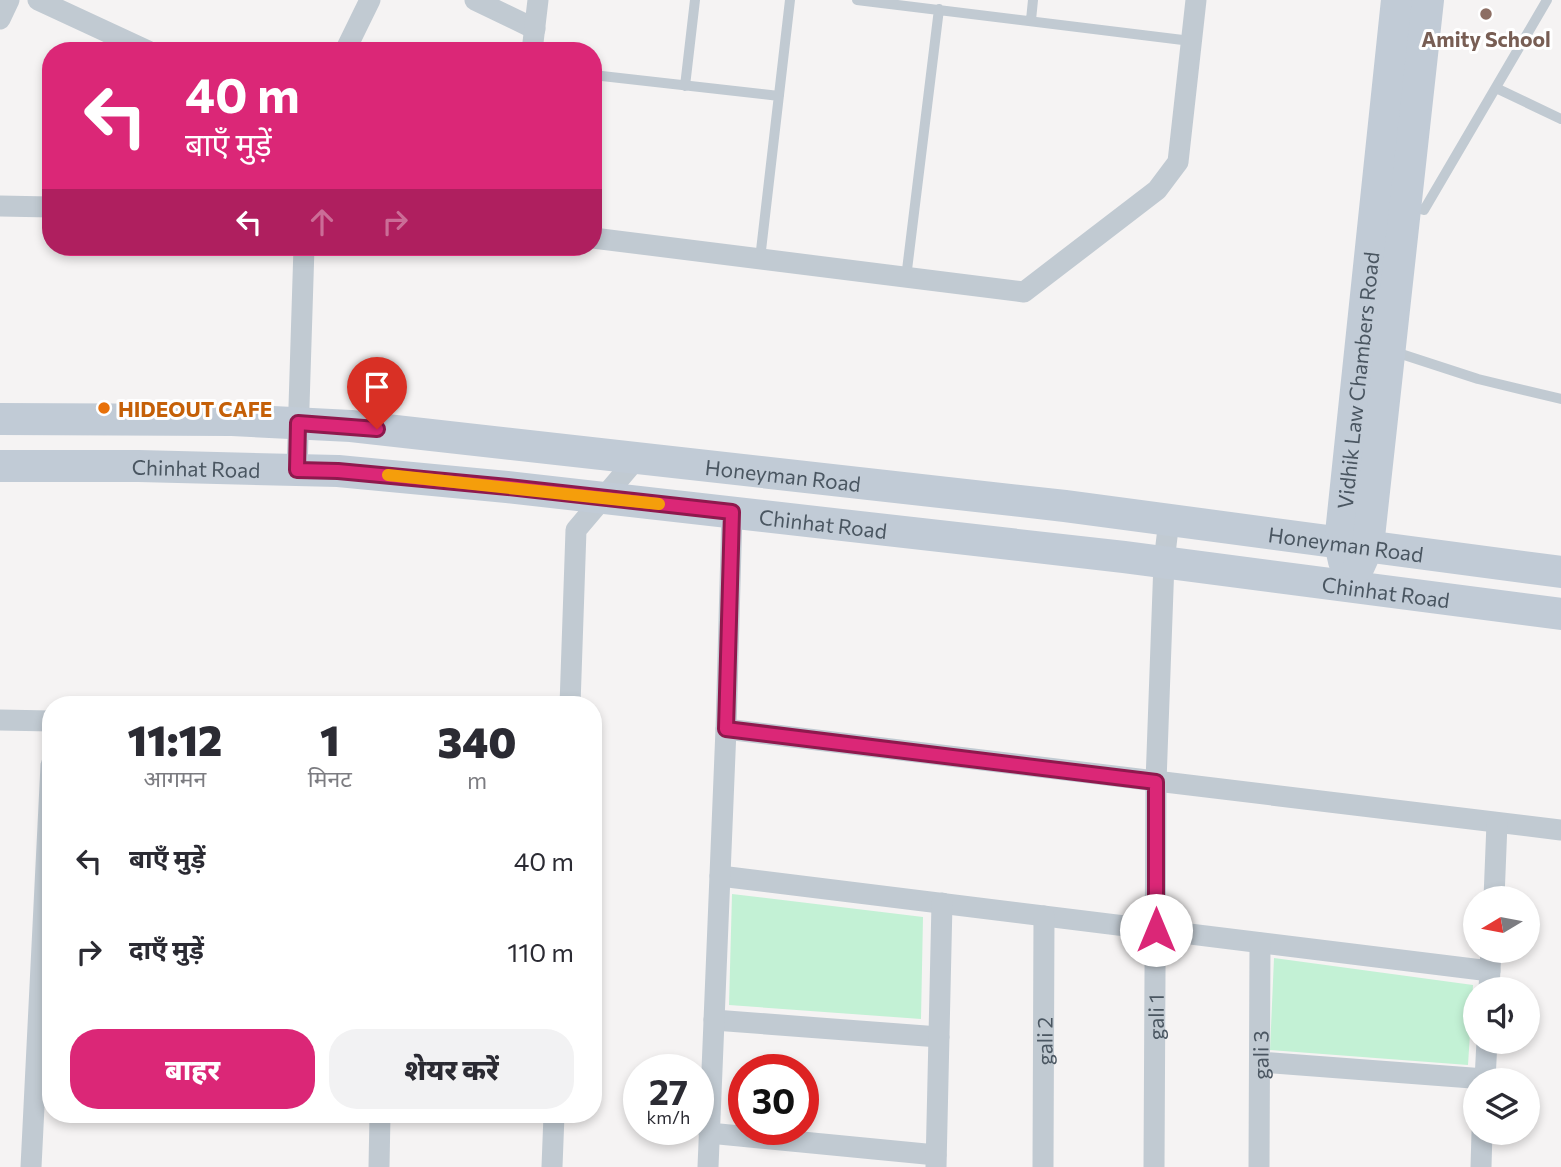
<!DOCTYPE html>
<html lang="hi">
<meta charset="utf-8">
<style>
body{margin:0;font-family:Commissioner,"Noto Sans Devanagari",sans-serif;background:#f2f2f3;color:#2b2b33;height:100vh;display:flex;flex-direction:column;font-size:26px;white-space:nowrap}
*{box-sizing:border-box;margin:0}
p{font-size:23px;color:#7c7c81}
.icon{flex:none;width:38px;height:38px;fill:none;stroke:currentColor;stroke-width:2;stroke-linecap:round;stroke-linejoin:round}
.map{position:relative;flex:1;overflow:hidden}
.side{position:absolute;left:42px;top:696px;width:560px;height:427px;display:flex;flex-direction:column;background:#fff;border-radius:28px;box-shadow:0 4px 10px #0003}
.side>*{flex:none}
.guide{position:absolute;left:42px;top:42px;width:560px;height:214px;border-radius:28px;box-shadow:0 4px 10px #0003;background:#db2777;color:#fff;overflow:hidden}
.needle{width:46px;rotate:260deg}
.tools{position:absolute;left:1463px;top:886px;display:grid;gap:14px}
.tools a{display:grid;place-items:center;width:77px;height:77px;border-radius:50%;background:#fff;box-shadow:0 4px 10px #0003;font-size:35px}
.speed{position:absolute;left:623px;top:1054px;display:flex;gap:14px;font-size:35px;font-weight:700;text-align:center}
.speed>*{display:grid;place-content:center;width:91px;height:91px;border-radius:50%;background:#fff;box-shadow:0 4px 10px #0003;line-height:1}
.speed small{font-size:18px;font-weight:400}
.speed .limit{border:10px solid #d22;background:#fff;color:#111}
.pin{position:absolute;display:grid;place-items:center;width:60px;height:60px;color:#fff;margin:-72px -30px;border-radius:50% 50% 50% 0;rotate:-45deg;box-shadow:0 0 7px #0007}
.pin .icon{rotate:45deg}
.me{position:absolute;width:77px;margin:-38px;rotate:0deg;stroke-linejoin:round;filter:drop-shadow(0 0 5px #0008)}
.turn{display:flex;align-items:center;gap:24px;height:147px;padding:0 28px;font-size:32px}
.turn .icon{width:91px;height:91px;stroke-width:2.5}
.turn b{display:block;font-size:49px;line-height:60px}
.lanes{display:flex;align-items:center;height:66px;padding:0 28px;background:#0003;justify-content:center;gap:35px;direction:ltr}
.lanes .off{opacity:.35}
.eta{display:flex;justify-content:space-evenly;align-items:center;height:119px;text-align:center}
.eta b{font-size:42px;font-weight:800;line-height:49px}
.button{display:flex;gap:14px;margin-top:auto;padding:14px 28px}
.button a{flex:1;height:80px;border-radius:28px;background:#db2777;color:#fff;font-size:28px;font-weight:800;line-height:80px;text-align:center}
.button a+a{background:#f2f2f3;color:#2b2b33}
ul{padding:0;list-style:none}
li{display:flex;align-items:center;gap:21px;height:91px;padding:0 28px}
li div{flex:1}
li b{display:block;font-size:26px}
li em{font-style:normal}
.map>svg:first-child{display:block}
</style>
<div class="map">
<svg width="1561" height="1167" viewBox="0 0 1561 1167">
<rect width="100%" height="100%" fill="#f5f3f3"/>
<!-- green -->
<path fill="#c3f1d5" d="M732 894 923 917 921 1019 729 1005Z
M1274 958 1473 985 1468 1065 1270 1050Z"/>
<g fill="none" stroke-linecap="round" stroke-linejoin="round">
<!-- lane -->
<path stroke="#c1cad2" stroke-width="10" d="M857 0 1191 41
M1031 20 1033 0
M593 75 779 96
M685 86 695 0
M1496 88 1561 119
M1408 206 1424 210 1547 0
M760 259 790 0
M906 278 939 9
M1392 351 1478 379 1561 399"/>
<!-- street -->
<g stroke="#c1cad2" stroke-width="21">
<path d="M38 0 148 51"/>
<path d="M475 0 535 29"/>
<path d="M0 19 9 0"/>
<path d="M345 51 370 0"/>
<path d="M532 51 538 0"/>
<path d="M0 206 51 207"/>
<path d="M593 238 1024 292 1157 190 1178 162 1196 0"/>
<path d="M297 470 304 247"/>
<path d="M570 705 576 530 637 458"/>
<path d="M0 720 51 721"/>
<path d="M726 729 1561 830"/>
<path d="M720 876 1490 971"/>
<path d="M1494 898 1497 823"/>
<path d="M1489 989 1491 950"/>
<path d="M714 1020 939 1037"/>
<path d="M1260 1062 1485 1079"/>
<path d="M1485 1080 1487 1041"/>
<path d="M709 1133 936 1155"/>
<path d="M31 1167 51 765"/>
<path d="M379 1167 380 1115"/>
<path d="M552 1167 554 1115"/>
<path d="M708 1167 726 729 732 512"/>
<path d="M936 1167 942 903"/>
<path id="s1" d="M1043 1167 1044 916"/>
<path id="s2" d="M1154 1167 1156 782 1164 562 1169 520"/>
<path id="s3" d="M1259 1167 1260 943"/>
<path d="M1481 1167 1482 1132"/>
</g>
<!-- secondary -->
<g stroke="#c1cbd6" stroke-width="32">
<path id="s4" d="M0 419 232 420 351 426 1065 506 1561 572"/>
<path id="s5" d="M0 466H139L338 471 507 487 1124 557 1561 614"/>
<path id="s6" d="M1344 561 1340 543 1397 0"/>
<path d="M1359 566 1368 546 1428 0"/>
</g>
</g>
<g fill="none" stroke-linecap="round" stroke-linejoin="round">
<defs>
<path id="route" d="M377 429 298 423 297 470 338 471 508 487 732 512 726 729 1156 782V930"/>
</defs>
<!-- route casing -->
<use href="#route" stroke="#8e194d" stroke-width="18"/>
<!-- route -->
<use href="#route" stroke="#db2777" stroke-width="12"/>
<!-- slow -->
<path stroke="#f59e0b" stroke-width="12" d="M388 475 659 504"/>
</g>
<!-- markers -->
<circle fill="#8d6e63" stroke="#fff" stroke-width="2.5" cx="1486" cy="14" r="7"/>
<circle fill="#e8710a" stroke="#fff" stroke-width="2.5" cx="104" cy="408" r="7"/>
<g text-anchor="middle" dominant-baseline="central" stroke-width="6" stroke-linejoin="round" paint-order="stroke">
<!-- education labels -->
<g font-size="21" font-weight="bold" fill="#785e54" stroke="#fff">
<text x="1486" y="38">Amity School</text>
</g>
<!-- street labels -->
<g font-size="21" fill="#4a5661" stroke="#fff">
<text stroke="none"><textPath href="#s6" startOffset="182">Vidhik Law Chambers Road</textPath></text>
<text stroke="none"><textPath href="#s5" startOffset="196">Chinhat Road</textPath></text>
<text stroke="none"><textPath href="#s4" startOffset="786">Honeyman Road</textPath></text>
<text stroke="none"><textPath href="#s5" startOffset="826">Chinhat Road</textPath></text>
<text stroke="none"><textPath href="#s4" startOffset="1353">Honeyman Road</textPath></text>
<text stroke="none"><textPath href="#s5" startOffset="1393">Chinhat Road</textPath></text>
<text stroke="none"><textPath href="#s2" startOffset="150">gali 1</textPath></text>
<text stroke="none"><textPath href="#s1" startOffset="126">gali 2</textPath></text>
<text stroke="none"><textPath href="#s3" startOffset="112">gali 3</textPath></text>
</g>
<!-- food labels -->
<g font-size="21" font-weight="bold" fill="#c56008" stroke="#fff" text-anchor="start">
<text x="118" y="408">HIDEOUT CAFE</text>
</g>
</g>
</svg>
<div class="tools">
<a><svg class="needle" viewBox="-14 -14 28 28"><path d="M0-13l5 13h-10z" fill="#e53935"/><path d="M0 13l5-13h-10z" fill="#7c7c81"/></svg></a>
<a><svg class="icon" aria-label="sound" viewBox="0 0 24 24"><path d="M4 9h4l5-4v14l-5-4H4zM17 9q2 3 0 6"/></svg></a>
<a><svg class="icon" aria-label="layers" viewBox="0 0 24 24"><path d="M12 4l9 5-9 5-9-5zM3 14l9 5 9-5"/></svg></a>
</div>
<div class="speed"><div>27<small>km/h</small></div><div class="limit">30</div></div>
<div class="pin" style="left:377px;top:429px;background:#d93025"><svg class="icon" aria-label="arrive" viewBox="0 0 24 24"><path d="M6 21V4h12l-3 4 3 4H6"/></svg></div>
<svg class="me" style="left:1156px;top:930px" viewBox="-20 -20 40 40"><circle r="19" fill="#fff"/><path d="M0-13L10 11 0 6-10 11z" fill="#db2777"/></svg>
<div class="guide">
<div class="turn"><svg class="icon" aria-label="left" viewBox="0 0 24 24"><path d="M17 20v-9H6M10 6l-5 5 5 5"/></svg><div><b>40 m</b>बाएँ मुड़ें</div></div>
<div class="lanes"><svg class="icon" aria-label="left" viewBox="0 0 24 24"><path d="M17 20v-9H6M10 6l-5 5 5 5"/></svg><svg class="icon off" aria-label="ahead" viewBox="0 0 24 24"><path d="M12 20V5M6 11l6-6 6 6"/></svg><svg class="icon off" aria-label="right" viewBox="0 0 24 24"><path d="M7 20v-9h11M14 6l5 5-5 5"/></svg></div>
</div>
<section class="side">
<div class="eta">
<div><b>11:12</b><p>आगमन</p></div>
<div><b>1</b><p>मिनट</p></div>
<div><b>340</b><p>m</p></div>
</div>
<ul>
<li><svg class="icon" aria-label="left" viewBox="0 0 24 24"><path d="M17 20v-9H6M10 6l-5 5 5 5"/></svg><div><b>बाएँ मुड़ें</b></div><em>40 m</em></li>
<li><svg class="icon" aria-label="right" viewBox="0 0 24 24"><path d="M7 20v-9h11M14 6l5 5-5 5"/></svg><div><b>दाएँ मुड़ें</b></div><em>110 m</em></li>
</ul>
<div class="button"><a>बाहर</a><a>शेयर करें</a></div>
</section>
</div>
